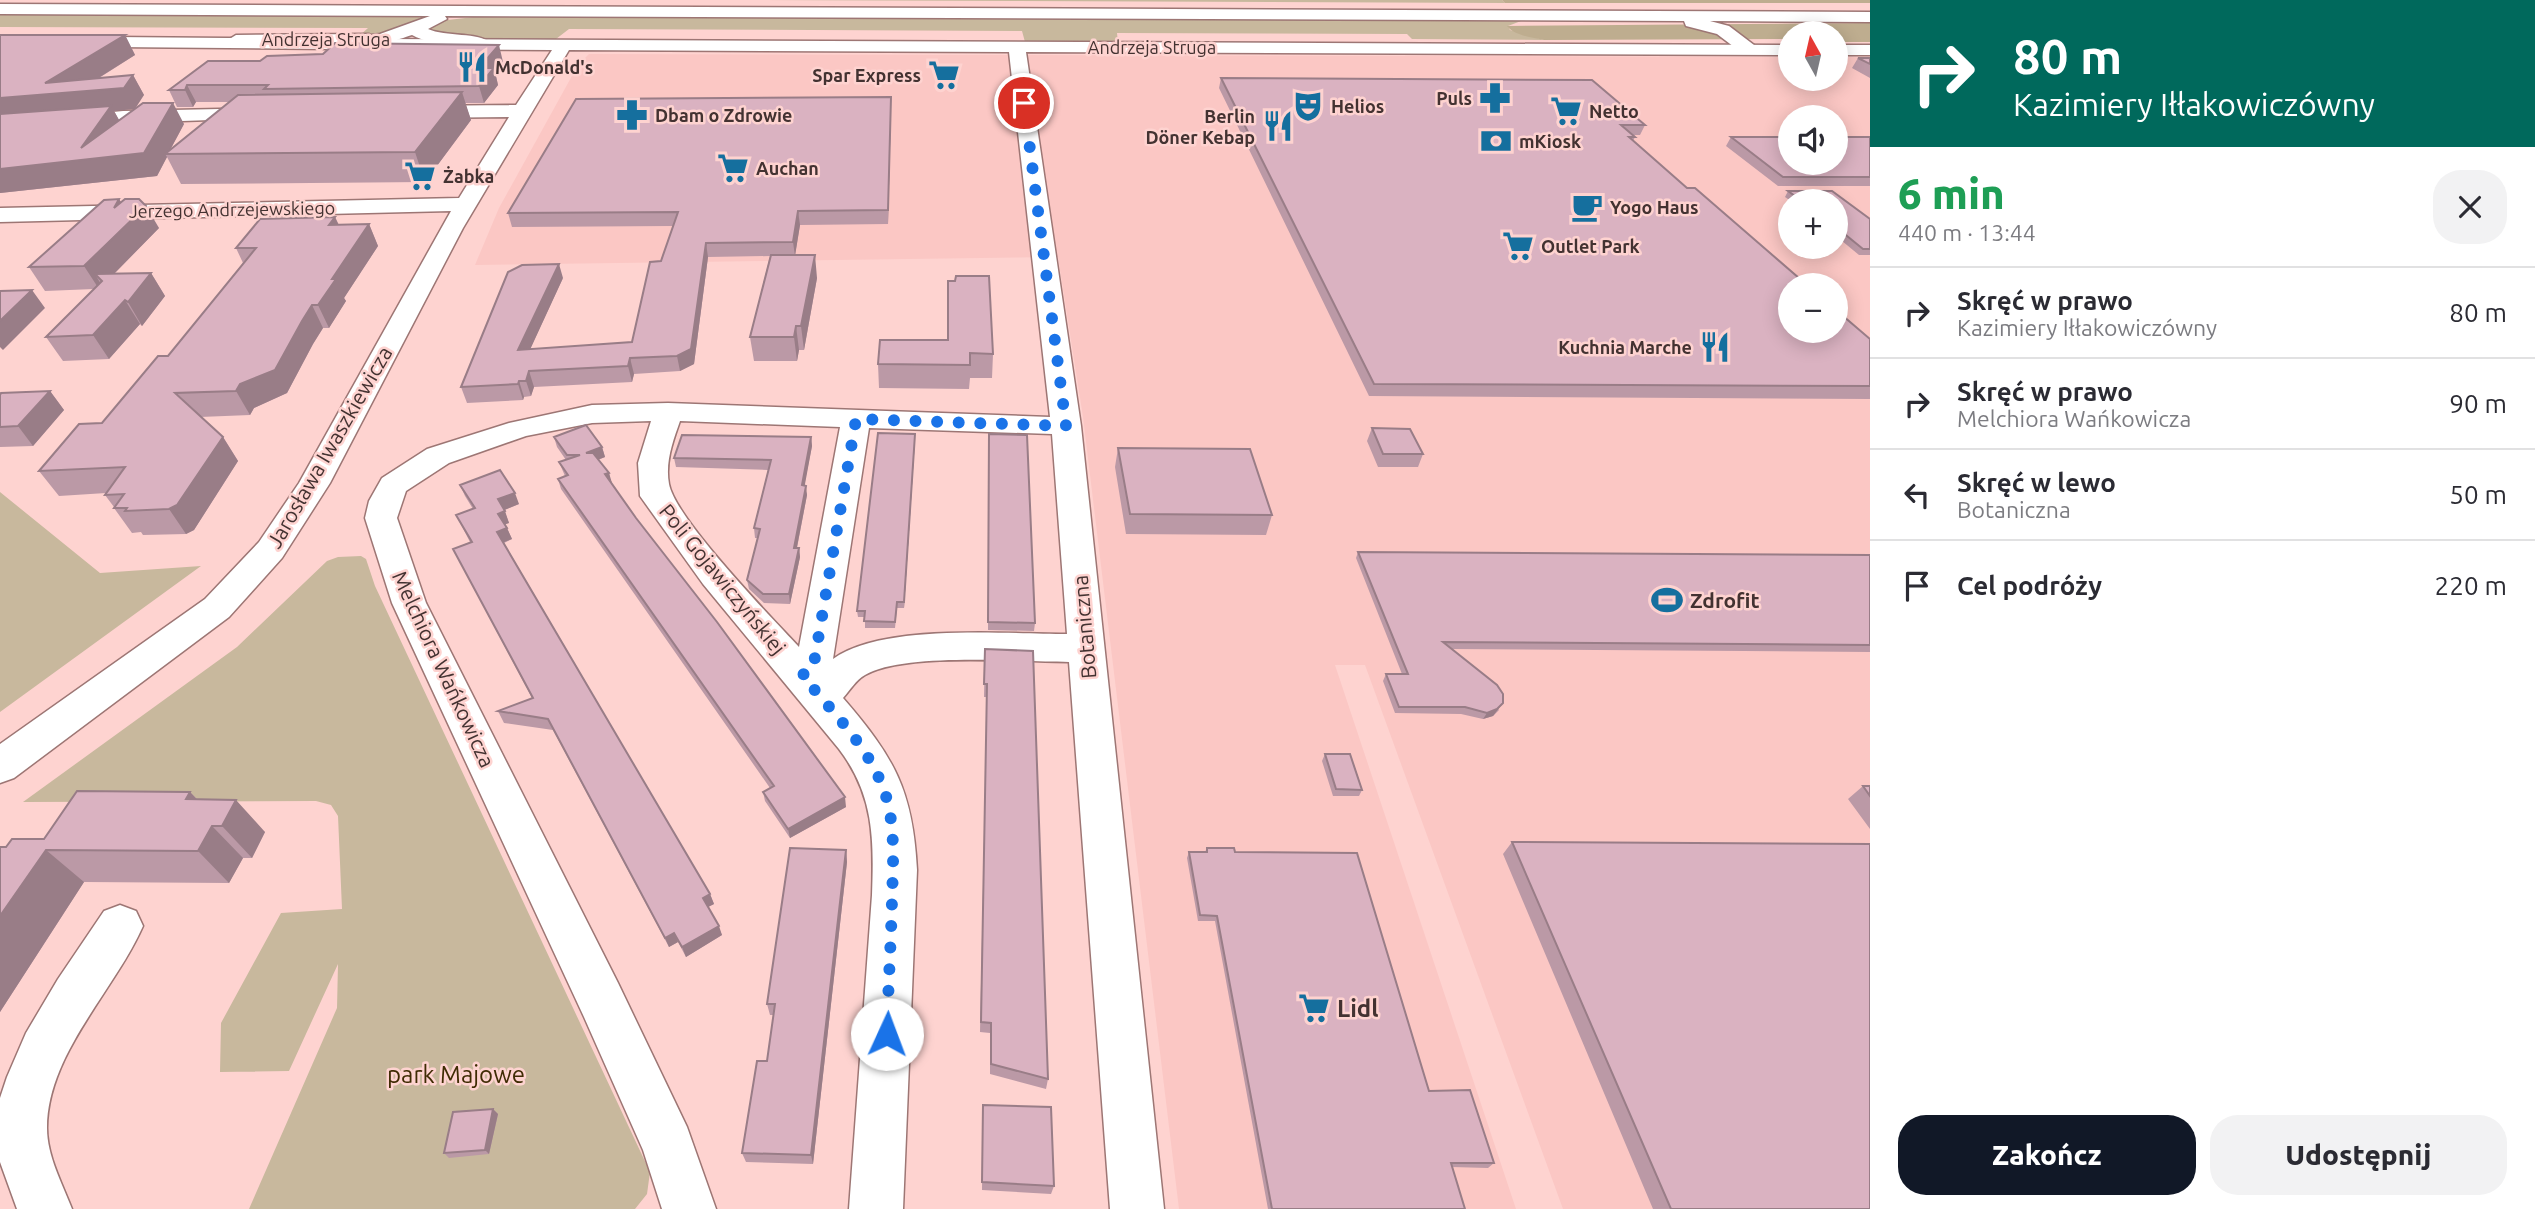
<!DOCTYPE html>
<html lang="pl">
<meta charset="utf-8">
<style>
body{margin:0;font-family:Ubuntu,sans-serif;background:#f2f2f3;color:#2b2b33;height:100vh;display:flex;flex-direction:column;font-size:26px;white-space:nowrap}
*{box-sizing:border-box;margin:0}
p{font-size:23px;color:#7c7c81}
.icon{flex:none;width:38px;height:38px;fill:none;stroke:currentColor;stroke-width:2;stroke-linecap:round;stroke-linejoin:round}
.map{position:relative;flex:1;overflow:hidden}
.details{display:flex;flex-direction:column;background:#fff;width:665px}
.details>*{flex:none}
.top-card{background:#00695c;color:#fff;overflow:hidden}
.needle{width:46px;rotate:352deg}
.controls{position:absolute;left:1778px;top:21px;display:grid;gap:14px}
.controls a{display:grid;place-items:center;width:70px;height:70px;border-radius:50%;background:#fff;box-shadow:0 4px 18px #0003;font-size:35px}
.pin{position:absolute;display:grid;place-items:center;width:60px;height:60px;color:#fff;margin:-30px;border:4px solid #fff;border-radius:50%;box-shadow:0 2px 7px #0007}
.me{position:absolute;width:77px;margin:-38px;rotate:2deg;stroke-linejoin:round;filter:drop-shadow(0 0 5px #0008)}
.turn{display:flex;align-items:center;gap:24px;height:147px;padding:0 28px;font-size:32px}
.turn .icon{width:91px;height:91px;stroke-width:2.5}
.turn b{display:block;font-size:49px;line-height:60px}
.round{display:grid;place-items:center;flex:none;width:74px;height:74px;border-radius:28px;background:#f2f2f3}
.headline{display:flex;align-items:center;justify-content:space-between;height:119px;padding:0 28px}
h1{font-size:42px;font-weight:800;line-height:52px;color:#1e9e55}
.primary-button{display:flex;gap:14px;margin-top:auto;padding:14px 28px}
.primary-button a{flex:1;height:80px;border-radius:28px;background:#111827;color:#fff;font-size:28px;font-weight:800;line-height:80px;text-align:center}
.primary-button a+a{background:#f2f2f3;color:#2b2b33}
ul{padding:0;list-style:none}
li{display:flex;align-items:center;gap:21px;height:91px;padding:0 28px;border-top:2px solid #e1e1e2}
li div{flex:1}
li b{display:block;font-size:26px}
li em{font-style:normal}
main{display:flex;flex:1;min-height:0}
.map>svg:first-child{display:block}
</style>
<main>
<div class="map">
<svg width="1870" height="1209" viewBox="0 0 1870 1209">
<rect width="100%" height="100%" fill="#fed3d0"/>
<!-- built -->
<path fill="#fbc7c4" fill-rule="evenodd" d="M589 54 1790 57V79H1836V57H1870V1209H1563L1365 665H1335L1516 1209H1179L1083 417 1058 257 475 265 499 208 578 65ZM1790 117H1836V163H1790ZM1790 201H1836V247H1790ZM1790 285H1836V331H1790Z"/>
<!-- green -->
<path fill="#c8b89d" d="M760 0H1502L1505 3Z
M0 12 436 14 433 18 390 34 358 37 368 28 0 27Z
M861 16 1521 21 1508 26 1510 30 1544 40 1412 39 1407 34 1117 33 1118 43 1025 42 1022 31 569 29 556 39 450 38 429 34 425 27 439 21 474 17Z
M0 492 100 573 201 566 0 712Z
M361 556 366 559 375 586 650 1172 647 1194 635 1209H249L337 1008 338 964 289 1071 220 1072 221 1023 281 913 342 909 338 816 331 805 316 801 23 802 237 647 327 561 338 557Z"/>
<!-- forest -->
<path fill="#bead8f" d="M1502 0H1870V3H1505Z
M1870 23V42H1836V33H1790V39L1544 40C1532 37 1515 36 1507 26Z"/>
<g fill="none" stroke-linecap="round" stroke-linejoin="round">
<defs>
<path id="minor" d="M369 34 377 39 1790 45V55L1026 52 1081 426 1164 1209H1110L1069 662C1021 662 905 652 865 675 856 680 850 690 843 698 894 757 913 790 917 870L903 1209H849L872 895C874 839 874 795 839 749L703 584 640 496 638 463 651 421 592 423 526 436 449 463 406 491 397 518 426 603 618 983 687 1127 716 1209H662L643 1150 584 1017 392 603 365 518 369 501 382 478 427 449 509 423 592 405 668 403 1050 417 1009 52 569 50 463 228 330 483 282 558 229 617 14 778 0 783V744L205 599 259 542 299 483 451 211 0 222V208L459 198 509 117 419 118 410 112 419 106 516 105 552 50 345 49 337 44 236 45 228 40 236 35ZM680 421 840 427 799 647C771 617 675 518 669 484 665 462 673 441 680 421ZM869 428 1052 434 1067 634C1005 634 883 623 833 659Z
M1836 45H1870V55H1836Z
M262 108 271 114 269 118 123 123 0 135V123L123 111Z
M120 905 136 911 143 926C115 990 47 1054 47 1128 47 1156 62 1183 72 1209H17L0 1162V1098L7 1077 26 1033 58 979 104 911Z"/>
<path id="tertiary" d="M0 36 335 39 344 44 335 49 0 46Z"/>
<path id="primary" d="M0 4 1870 12V22L1710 21 1729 26 1754 45 1757 49 1748 54 1742 53 1717 34 1686 26 1684 21 445 16 447 19 428 29C445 37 480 32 490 43 478 56 426 43 412 35 395 41 338 58 326 44L329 40 380 34 430 16 0 14Z"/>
</defs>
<!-- minor casing -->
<use href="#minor" stroke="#9d7674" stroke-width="3"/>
<!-- tertiary casing -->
<use href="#tertiary" stroke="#9d7674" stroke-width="3"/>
<!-- primary casing -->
<use href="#primary" stroke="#9d7674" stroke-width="3"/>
<!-- minor -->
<use href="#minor" fill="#fff" fill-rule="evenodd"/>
<!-- tertiary -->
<use href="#tertiary" fill="#fff" fill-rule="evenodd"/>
<!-- primary -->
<use href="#primary" fill="#fff" fill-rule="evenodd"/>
</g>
<!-- wall -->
<path fill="#bb99a6" d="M0 35H125L135 55 99 78 133 75 144 95 114 111 119 120 184 124 170 150 230 102H196L193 107H177L169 90 208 61 503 62 495 72 498 85 484 103H465L471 120 425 182 181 184 167 157 157 176 0 193Z
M1858 58H1870V78L1852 68Z
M1221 78 1645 125 1640 135H1634L1635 137 1633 141 1687 188 1870 339V399L1369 396 1219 88Z
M891 109 888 224 800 225 795 255 817 278 804 350H799L797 361H754L750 337 770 256 708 257 694 364 680 371 634 374 632 382 534 387 531 396 524 397 523 400 467 403 461 387 563 278 530 349 632 342 673 226 512 227 508 213Z
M1731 137H1870V186H1778L1726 146Z
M1788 191H1832L1870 219V255H1859L1836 236V201H1791L1785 197Z
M119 199 121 202 159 228 114 274 151 273 165 296 142 326 140 324 109 359 63 361 46 337 94 289 45 291 29 267Z
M335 217 339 225 369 224 378 246 344 298 346 301 329 328H323L313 344 287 393 254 408 250 415 200 417 223 437 238 461 194 530 186 534 143 535 141 532 132 533 114 508V507L105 495 106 493 59 496 39 471 102 423 168 356 243 263 236 248Z
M948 340 993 354 992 378H970L969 389 879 388 878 364Z
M50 391 64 410 33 446 0 447V395Z
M1372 428 1423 454 1418 467H1378L1367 441Z
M989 434 1035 623 1034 631 988 630Z
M554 437 602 447 605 457 598 460 609 473 611 484 846 807 790 838 765 801 763 792 770 788 561 489 558 479 565 476 559 462 566 460 557 447Z
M811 437 812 446 804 486 807 495 797 548H799L800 557 790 604 764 603 749 589 747 580 758 538H755L754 528 768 470 676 467 674 458Z
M915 440 904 608H897L895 628H865V617H858L857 611Z
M1118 448 1272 515 1266 535 1126 534 1115 467Z
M460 485 519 504 504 510 509 523 505 524 512 539 504 543 710 894 714 904 708 907 722 935 686 957 678 942 669 947 553 730 504 723 498 711 532 698 453 549 470 542 456 515 473 509 465 496Z
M1358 552 1870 555V652L1452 649 1499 710 1493 716 1483 719 1461 714 1395 713 1383 681 1386 674H1402L1356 558Z
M985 649 1048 1079 1046 1089 990 1074V1033L980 1032 987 697H984Z
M1325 754 1362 790 1359 796H1333L1322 761Z
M1863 786H1870V829L1848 799Z
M190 792 197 799 265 832 252 858H243L229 883 84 882 0 1012V847H6L44 839Z
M1512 842 1870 1209H1653L1503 854Z
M1207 848 1235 852 1429 1091 1494 1163 1488 1168 1452 1167 1465 1209H1268L1215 921H1198L1187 858 1189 852H1205Z
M846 850 847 862 813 1164 746 1162 742 1153 767 1061 774 1015H770L767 1004Z
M983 1105 1054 1186 1051 1194 982 1190Z
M493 1109 498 1114 489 1154 449 1158 444 1153Z"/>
<!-- shaded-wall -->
<path fill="#997d87" d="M125 35 135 55 76 92 133 75 144 95 135 109 114 111 123 127 173 103 184 124 168 154H165L167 157 157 176 0 193V98L45 83Z
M499 45 503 62 495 72 498 85 484 103 479 86V68Z
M187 85 196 102 193 107 185 90Z
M462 92 471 120 425 182 415 152Z
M891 97V109L888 224V210Z
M119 199 132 220 146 206 159 228 104 284 95 274 102 286 99 289 84 266Z
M798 211 800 225 795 256 793 242Z
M335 217 345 239 329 225Z
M369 224 378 246 344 298 346 301 329 328 318 305 332 279Z
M706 243 708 257 694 364 680 371 677 356Z
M815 255 817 278 804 350 801 326Z
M559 264 563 278 523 365 518 350Z
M151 273 165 296 142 326 128 302Z
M32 290 45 308 3 350 0 347V321Z
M125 300 140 324 109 359 93 335Z
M312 305 323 328 313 344 287 393 254 408 250 415 236 391 240 384 302 321Z
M796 326 799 350 797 361 794 337Z
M630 358 634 374 632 382 628 366Z
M529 371 534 387 531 396 526 381Z
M519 381 524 397 523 400 518 384Z
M50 391 64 410 33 446 18 426Z
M915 434V440L904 608V602Z
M223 437 238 461 194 530 186 534 169 509Z
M811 437 812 446 803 495 802 485Z
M602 447 605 457 589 463 586 453Z
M609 473 612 483 605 474Z
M806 486 807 495 795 557 794 548Z
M515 493 519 504 502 511 498 499Z
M505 511 509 523 503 525 498 514Z
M507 528 512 539 502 543 497 532Z
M799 548 800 557 790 604 789 594Z
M1503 703 1493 716 1483 719 1487 713Z
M190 792 221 825 212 826 243 858 229 883 198 851 186 799Z
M845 797 846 807 790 838 788 829Z
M236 800 265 832 252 858 222 826Z
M46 850 84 882 0 1012V916Z
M846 850 847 862 813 1164 811 1155Z
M710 894 714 904 706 908 703 898Z
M719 926 722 935 686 957 682 947Z
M674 933 678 942 669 947 665 938Z
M493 1109 498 1114 489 1154 485 1150Z"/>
<!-- building -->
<path fill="#dab2c1" stroke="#997d87" stroke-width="2" d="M0 35H125L45 83 133 75 124 88 0 98Z
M335 43 499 45 479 68H494L479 86 264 89 268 85H187L185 90H169L208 61H260L267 56 323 54Z
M1858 58H1870V64Z
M1221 78 1592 80 1645 125H1621L1635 137H1629L1687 188H1695L1807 285H1790V331H1836V310L1870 339V386L1374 384Z
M462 92 415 152 165 154 238 95Z
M891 97 888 210 798 211 793 242 706 243 691 349 677 356 630 358 628 366 529 371 526 381H519L518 384 461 387 508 272 522 265 559 264 518 350 632 342 650 262 661 261 678 212 508 213 576 99Z
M143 103H173L144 153 0 169V114L111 106 81 148Z
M1731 137H1790V163H1836V137H1870V177H1783Z
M1788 191H1832L1870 219V249H1863L1836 227V201H1802Z
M119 199 114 208 125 199H139L146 206 84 266 29 267 104 200Z
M335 217 329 225 369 224 332 279H336L318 305H312L302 321 275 370 240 384 236 391 175 393 223 437 177 505 169 509 125 511 127 508H114L124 494 105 495 125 467 39 471 79 424 102 423 158 356H168L256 248H236L260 219Z
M771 255H815L801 326H796L794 337H750Z
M151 273 128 302 125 300 93 335 46 337 102 281 95 274Z
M956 276H989L993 354 970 353V365L878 364 880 340H948V281H955Z
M32 290 0 321V291Z
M50 391 18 426 0 427V395L1 393Z
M586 425 602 447 586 453H593L609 473 605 474 636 518 717 622 845 797 788 829 763 792 774 786 558 479 568 475 559 462 580 455H567L554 437Z
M1372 428 1410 429 1423 454H1383Z
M878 433 915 434 904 602H897L895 622 864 621 865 611H857Z
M989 434 1027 435 1035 623 988 622Z
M682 435 811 437 802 485 806 486 794 548H799L789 594H763L747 580 760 529 754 528 771 460 674 458Z
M1118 448 1250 449 1272 515 1130 514Z
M500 470 515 493 498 499 505 511 498 514 507 528 497 532 710 894 703 898 719 926 682 947 674 933 665 938 548 719 498 711 533 698 453 549 472 542 456 515 475 508 460 485Z
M1358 552 1870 555V645L1443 642 1497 685 1503 694V703L1497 709 1487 713 1465 707H1399L1386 674H1408Z
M985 649 1033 651 1048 1079 991 1064V1023L981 1022 987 684H984Z
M1325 754H1350L1362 790 1336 789Z
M1863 786H1870V796Z
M77 791 190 792 186 799 236 800 222 826H212L198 851 46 850 0 916V847H6L12 839H44Z
M1512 842 1870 844V1209H1671Z
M790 848 846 850 811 1155 742 1153 757 1061H767L775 1004H767Z
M1207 848H1234L1235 852 1357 853 1429 1091 1470 1090 1494 1163H1451L1465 1209H1272L1217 916 1200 915 1189 852H1207Z
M983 1105 1051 1107 1054 1186 982 1182Z
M493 1109 485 1150 444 1153 453 1112Z"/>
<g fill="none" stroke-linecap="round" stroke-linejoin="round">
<!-- route -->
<path stroke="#1a73e8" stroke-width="12" stroke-dasharray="0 21.6" d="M887 1034C888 989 891 944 892 900 893 859 897 816 879 778 862 740 828 707 802 675L813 669 856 419 1066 426 1024 103"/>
</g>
<!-- icons -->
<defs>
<symbol id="restaurant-bare" viewBox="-9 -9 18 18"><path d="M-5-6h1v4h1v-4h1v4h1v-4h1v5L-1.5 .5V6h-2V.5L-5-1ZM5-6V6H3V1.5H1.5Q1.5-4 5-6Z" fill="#156f9e" stroke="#fed3d0" stroke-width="2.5" paint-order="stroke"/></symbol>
<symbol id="supermarket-bare" viewBox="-9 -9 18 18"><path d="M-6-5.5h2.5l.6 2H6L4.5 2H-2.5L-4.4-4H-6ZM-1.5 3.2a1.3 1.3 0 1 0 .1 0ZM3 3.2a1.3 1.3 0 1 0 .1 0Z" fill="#156f9e" stroke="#fed3d0" stroke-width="2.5" paint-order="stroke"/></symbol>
<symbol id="pharmacy-bare" viewBox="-9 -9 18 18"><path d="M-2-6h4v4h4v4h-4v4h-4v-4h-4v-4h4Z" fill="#156f9e" stroke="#fed3d0" stroke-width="2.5" paint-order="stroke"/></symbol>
<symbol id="theatre-bare" viewBox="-9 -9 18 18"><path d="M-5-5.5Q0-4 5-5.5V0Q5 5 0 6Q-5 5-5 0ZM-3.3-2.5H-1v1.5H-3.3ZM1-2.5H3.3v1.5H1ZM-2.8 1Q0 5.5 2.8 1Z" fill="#156f9e" stroke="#fed3d0" stroke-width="2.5" paint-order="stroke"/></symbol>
<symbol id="bank-bare" viewBox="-9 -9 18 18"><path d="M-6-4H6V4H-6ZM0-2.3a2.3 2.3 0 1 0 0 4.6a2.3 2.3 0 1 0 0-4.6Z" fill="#156f9e" stroke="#fed3d0" stroke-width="2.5" paint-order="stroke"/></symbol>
<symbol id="cafe-bare" viewBox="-9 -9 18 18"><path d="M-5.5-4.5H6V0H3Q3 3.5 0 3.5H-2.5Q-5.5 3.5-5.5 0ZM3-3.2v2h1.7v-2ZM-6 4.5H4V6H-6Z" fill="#156f9e" stroke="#fed3d0" stroke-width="2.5" paint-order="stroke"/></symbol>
<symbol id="stadium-bare" viewBox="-9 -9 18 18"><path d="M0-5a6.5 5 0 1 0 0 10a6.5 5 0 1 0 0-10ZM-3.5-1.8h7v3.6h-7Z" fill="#156f9e" stroke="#fed3d0" stroke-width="2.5" paint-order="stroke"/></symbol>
</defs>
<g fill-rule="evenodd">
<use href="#restaurant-bare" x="450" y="45" width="44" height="44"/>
<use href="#supermarket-bare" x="922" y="53" width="44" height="44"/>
<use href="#pharmacy-bare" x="1473" y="76" width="44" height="44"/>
<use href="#theatre-bare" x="1286" y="84" width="44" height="44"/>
<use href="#supermarket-bare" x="1544" y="89" width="44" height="44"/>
<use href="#pharmacy-bare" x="610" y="93" width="44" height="44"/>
<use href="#restaurant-bare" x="1256" y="104" width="44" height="44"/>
<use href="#bank-bare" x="1474" y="119" width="44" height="44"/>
<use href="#supermarket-bare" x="711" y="146" width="44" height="44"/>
<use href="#supermarket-bare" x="398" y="154" width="44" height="44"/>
<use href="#cafe-bare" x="1565" y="185" width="44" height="44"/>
<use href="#supermarket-bare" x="1496" y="224" width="44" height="44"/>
<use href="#restaurant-bare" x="1693" y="325" width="44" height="44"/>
<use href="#stadium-bare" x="1645" y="578" width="44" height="44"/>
<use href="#supermarket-bare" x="1292" y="986" width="44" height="44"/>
</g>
<g text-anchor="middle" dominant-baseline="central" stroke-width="5" stroke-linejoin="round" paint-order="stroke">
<!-- far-street labels -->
<g font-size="18" fill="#433231" stroke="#fed3d0">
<text x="326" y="39">Andrzeja Struga</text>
<text x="1152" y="47">Andrzeja Struga</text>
<text transform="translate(232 209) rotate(-1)">Jerzego Andrzejewskiego</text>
</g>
<!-- far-poi labels -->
<g font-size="18" font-weight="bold" fill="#433231" stroke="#fed3d0" text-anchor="start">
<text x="495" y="67">McDonald's</text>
<text x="921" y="75" text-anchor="end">Spar Express</text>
<text x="1472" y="98" text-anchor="end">Puls</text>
<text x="1331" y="106">Helios</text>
<text x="1589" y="111">Netto</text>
<text x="655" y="115">Dbam o Zdrowie</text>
<text x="1255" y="116" text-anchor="end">Berlin<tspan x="1255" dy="21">Döner Kebap</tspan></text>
<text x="1519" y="141">mKiosk</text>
<text x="756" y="168">Auchan</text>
<text x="443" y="176">Żabka</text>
<text x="1610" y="207">Yogo Haus</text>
<text x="1541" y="246">Outlet Park</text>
<text x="1692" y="347" text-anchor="end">Kuchnia Marche</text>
</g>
<!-- street labels -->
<g font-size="21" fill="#433231" stroke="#fed3d0">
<text transform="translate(329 447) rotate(-60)">Jarosława Iwaszkiewicza</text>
<text transform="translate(723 579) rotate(51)">Poli Gojawiczyńskiej</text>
<text transform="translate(1084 627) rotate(-95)">Botaniczna</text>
<text transform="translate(444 669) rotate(65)">Melchiora Wańkowicza</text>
</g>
<!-- poi labels -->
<g font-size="21" font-weight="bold" fill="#433231" stroke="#fed3d0" text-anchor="start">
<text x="1690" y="600">Zdrofit</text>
</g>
<!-- near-poi labels -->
<g font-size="24" font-weight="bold" fill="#433231" stroke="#fed3d0" text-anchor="start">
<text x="1337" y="1008">Lidl</text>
</g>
<!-- near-park labels -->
<g font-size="24" fill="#3f2b03" stroke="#fed3d0">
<text x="456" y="1074">park Majowe</text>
</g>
</g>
</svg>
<div class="controls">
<a><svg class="needle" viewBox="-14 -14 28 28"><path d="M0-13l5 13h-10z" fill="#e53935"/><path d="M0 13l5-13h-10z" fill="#7c7c81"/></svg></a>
<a><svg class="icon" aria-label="sound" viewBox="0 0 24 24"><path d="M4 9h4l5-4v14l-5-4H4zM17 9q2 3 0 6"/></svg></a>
<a>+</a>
<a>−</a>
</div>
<div class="pin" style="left:1024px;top:103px;background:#d93025"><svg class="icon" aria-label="arrive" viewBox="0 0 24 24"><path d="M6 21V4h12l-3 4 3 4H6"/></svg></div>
<svg class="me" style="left:887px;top:1034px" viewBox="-20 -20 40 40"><circle r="19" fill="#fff"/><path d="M0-13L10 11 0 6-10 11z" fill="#1a73e8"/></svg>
</div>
<section class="details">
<div class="top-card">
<div class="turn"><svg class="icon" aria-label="right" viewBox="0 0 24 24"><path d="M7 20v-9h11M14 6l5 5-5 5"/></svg><div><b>80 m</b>Kazimiery Iłłakowiczówny</div></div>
</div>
<div class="headline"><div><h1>6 min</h1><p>440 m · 13:44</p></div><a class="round"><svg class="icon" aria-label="close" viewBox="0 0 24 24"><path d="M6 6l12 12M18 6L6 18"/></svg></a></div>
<ul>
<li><svg class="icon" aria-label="right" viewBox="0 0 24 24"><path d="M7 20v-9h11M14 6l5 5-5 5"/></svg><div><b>Skręć w prawo</b><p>Kazimiery Iłłakowiczówny</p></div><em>80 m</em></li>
<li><svg class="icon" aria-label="right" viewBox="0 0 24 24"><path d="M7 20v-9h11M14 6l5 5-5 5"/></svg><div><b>Skręć w prawo</b><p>Melchiora Wańkowicza</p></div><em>90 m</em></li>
<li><svg class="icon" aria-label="left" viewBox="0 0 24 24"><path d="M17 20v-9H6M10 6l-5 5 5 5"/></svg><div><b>Skręć w lewo</b><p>Botaniczna</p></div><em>50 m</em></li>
<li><svg class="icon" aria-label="arrive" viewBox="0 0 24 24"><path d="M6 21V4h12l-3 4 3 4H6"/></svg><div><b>Cel podróży</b></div><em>220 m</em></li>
</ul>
<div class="primary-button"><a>Zakończ</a><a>Udostępnij</a></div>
</section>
</main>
